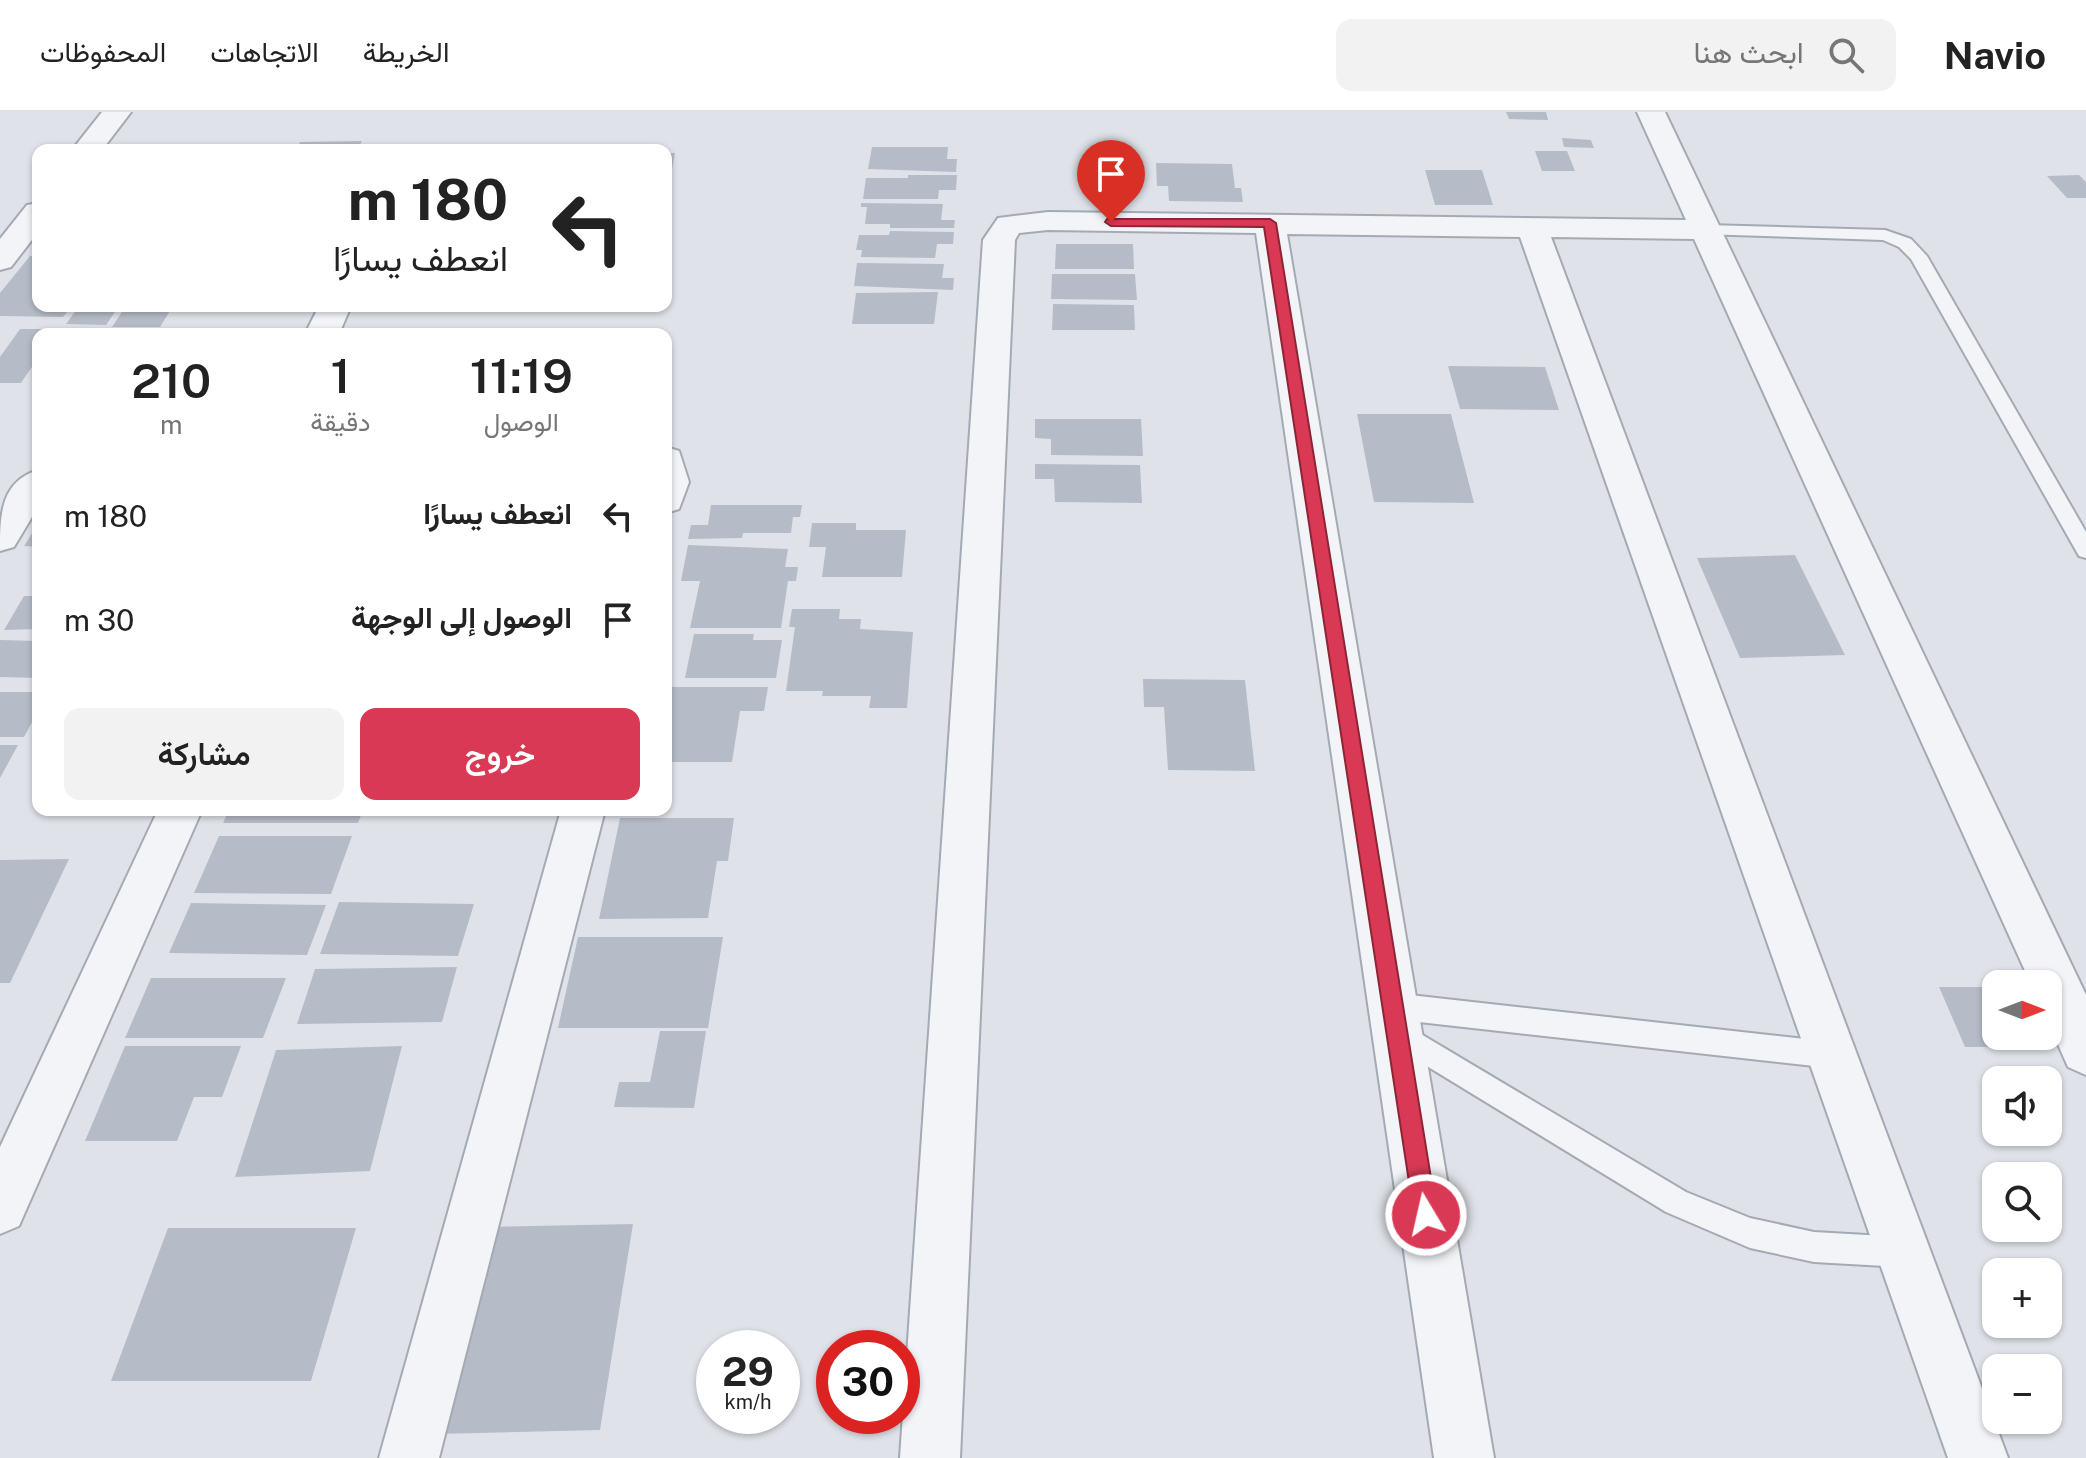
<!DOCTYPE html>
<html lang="ar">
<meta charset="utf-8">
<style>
body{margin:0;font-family:"Public Sans",Vazirmatn,sans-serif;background:#f2f2f2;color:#222;direction:rtl;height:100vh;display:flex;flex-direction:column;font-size:30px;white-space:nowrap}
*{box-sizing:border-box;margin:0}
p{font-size:26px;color:#767676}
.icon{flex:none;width:44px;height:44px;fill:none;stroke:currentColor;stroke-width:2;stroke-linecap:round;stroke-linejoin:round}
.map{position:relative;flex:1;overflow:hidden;direction:ltr}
.drawer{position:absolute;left:32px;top:216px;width:640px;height:488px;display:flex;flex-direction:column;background:#fff;border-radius:16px;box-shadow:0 2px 6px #0004;direction:rtl}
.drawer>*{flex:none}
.banner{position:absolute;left:32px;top:32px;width:640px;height:168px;border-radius:16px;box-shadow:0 2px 6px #0004;direction:rtl;background:#fff;color:#222;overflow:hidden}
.needle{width:52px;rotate:90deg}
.tools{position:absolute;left:1982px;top:858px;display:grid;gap:16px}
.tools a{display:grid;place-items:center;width:80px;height:80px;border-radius:16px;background:#fff;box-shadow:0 2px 6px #0004;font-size:40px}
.speed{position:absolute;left:696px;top:1218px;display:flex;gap:16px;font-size:40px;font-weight:700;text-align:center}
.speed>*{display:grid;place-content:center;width:104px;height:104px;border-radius:50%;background:#fff;box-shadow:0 2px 6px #0004;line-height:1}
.speed small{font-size:20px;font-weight:400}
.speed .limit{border:12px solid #d22;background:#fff;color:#111}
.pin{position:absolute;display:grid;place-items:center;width:68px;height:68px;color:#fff;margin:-82px -34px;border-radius:50% 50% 50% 0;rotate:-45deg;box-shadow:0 0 8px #0007}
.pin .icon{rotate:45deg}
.me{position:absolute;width:88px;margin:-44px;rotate:351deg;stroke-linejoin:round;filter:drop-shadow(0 0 6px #0008)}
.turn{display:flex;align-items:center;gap:28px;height:168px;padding:0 32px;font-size:36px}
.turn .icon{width:104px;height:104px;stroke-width:2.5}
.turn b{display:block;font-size:56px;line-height:68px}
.eta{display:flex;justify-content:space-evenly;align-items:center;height:136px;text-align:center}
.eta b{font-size:48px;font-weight:600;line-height:56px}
.cta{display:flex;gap:16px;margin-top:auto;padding:16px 32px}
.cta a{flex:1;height:92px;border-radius:16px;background:#d93954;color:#fff;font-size:32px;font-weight:600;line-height:92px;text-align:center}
.cta a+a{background:#f2f2f2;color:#222}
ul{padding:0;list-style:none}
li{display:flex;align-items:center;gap:24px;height:104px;padding:0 32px}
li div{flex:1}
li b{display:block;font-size:30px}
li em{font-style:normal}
header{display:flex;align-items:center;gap:48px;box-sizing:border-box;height:112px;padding:0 40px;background:#fff;border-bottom:2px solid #e0e0e0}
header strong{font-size:38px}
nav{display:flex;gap:44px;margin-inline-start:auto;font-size:28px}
.search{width:560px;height:72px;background:#f2f2f2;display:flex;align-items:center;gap:20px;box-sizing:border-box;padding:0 28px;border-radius:16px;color:#767676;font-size:30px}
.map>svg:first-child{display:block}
</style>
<header>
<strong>Navio</strong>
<div class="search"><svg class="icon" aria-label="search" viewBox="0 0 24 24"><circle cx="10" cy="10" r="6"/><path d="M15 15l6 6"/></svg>ابحث هنا</div>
<nav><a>الخريطة</a><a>الاتجاهات</a><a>المحفوظات</a></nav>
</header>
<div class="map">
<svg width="2086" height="1346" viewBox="0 0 2086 1346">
<rect width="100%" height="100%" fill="#dfe3e9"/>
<!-- building -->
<path fill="#b6bcc7" d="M1506 0H1546L1548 8 1509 7Z
M1562 26 1591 28 1594 36 1564 35Z
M362 29 357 38H296L300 30Z
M260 33 257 38H135L138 34Z
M872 35H948L947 47H957L956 60 868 57Z
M1535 39H1567L1575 59H1542Z
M666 41H675L671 62H666Z
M1156 51 1232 52 1235 76H1241L1243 90 1169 89 1168 74H1157Z
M1425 58H1482L1493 93H1435Z
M908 63H957L956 78H939L938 87H863L866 66H908Z
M2079 63 2086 70V86H2067L2047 64Z
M861 91 943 92 941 108H955L954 116H890V112H865L867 95H861Z
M890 119 954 120 953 132H937L935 146 861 145 862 138H856L859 123H889Z
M1056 132H1133L1134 157H1055Z
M30 144H38V194H72L63 205 0 204V181Z
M857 151 944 152 942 166H954L953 178 854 174Z
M1052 162H1135L1137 188 1051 187Z
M938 180 934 212H852L856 181Z
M1053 192 1134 193 1135 218H1052Z
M79 194H119L106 213 66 212Z
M126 194H173L160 215H112Z
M20 217H58L54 222H38V246L21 271H0V245Z
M1448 254 1545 255 1559 298 1460 297Z
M1357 302H1451L1474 391 1374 390Z
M1035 307H1141L1143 344 1051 343V327L1035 326Z
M1035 352 1140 353 1142 391 1055 390 1054 367H1035Z
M711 393H802L800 405H793L791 421H743L742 426 688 427 691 413H708Z
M812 411H856V418H906L902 465H822L826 435H809Z
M38 412V435L24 434Z
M688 433 788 437 785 455H798L796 469H788L781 516H690L700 469H681Z
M1795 443 1845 543 1740 546 1697 446Z
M24 484H38V517L4 518Z
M792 497H840L839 507H861L860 517 913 520 907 596H869L871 584H822L823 579H786L795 515H789Z
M694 522H754L753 528H782L776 566H685Z
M0 528 38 529V566L0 565Z
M1143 567 1245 568 1255 659 1168 658 1164 595H1144Z
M666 575H768L764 599H740L732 650H666Z
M0 580H38V599L24 625H0Z
M0 633H18L0 666Z
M229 698H363L358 711H223Z
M620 706H734L728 749H717L708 806 599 807Z
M219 724H352L331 782 194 781Z
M69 747 10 871H0V748Z
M339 790 474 792 458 844 320 842Z
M191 791 326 793 307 843 169 841Z
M578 825H723L708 916H558Z
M457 855 442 910 297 912 315 857Z
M151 866H286L263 926H125Z
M1939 875H1996V924H2033L2038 935H1965Z
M660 919H706L694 996 614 995 619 970H650Z
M125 934H241L222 985H194L177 1029H85Z
M402 934 370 1059 235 1065 276 938Z
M633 1112 600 1318 437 1322 483 1115Z
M168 1116H356L311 1269H111Z"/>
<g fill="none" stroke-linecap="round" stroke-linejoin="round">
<defs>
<path id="service" d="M1707 113 1885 118 1911 127 1927 144 2086 420V446L2079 444 1911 147 1899 135 1883 128 1701 122 1699 118Z
M1392 881 1832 930 1842 933 1846 943 1842 953 1832 956 1392 907 1383 903 1379 894 1383 885Z
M1399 909 1686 1080 1750 1106 1814 1120 1902 1125 1913 1129 1917 1140 1913 1151 1902 1155 1814 1150 1750 1136 1666 1100 1389 931 1385 922 1389 913Z"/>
<path id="minor" d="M102 0H131L102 38H72Z
M1637 0H1665L2086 883V963L2068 955 2048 910V872H2031L1694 127 1551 125 2008 1346H1948L1520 125 1287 122 1494 1346H1434L1256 121 1048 118 1019 121 1015 128 960 1346H900L983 128 998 106 1048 100 1686 108Z
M38 91V120L11 155 0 158V127L27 93Z
M319 194H351L339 222H305Z
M666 335 679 339 689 370 679 397 666 401Z
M38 358V395L14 435 0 439C0 404 0 370 38 358Z
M158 698H202L19 1114 0 1122V1035Z
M561 698H605L439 1346H379Z"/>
</defs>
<!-- service casing -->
<use href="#service" stroke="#a4aab4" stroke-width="4"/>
<!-- minor casing -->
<use href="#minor" stroke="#a4aab4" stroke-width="4"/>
<!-- service -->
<use href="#service" fill="#f2f4f7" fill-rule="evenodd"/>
<!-- minor -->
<use href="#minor" fill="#f2f4f7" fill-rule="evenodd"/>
</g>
<!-- route -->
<path fill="#d93954" stroke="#8d2537" stroke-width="2" d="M1107 107H1270L1276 111 1437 1103 1433 1111 1426 1114 1418 1111 1414 1103 1264 115 1111 114 1105 110Z"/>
</svg>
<div class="tools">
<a><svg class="needle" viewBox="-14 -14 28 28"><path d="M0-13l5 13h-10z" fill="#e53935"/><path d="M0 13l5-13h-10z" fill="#767676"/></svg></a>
<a><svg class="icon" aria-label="sound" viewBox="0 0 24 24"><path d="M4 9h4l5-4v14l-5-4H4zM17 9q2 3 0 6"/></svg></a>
<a><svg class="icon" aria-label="search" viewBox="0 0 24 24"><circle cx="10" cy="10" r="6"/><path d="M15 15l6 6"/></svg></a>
<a>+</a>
<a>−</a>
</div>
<div class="speed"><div>29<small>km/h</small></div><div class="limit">30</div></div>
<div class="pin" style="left:1111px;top:110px;background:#d93025"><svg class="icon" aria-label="arrive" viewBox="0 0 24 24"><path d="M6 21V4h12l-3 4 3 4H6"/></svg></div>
<svg class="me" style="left:1426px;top:1103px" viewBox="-20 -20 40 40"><circle r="17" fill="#d93954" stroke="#fff" stroke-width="3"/><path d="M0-11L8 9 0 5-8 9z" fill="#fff"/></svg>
<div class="banner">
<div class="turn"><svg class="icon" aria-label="left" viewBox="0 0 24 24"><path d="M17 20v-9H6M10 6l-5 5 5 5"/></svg><div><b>180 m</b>انعطف يسارًا</div></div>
</div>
<section class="drawer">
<div class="eta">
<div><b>11:19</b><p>الوصول</p></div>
<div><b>1</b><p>دقيقة</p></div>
<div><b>210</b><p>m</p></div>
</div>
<ul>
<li><svg class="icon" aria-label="left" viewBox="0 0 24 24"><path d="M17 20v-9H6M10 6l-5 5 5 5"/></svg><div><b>انعطف يسارًا</b></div><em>180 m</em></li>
<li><svg class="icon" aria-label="arrive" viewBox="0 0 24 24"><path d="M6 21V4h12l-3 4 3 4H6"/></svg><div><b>الوصول إلى الوجهة</b></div><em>30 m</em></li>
</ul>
<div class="cta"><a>خروج</a><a>مشاركة</a></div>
</section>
</div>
